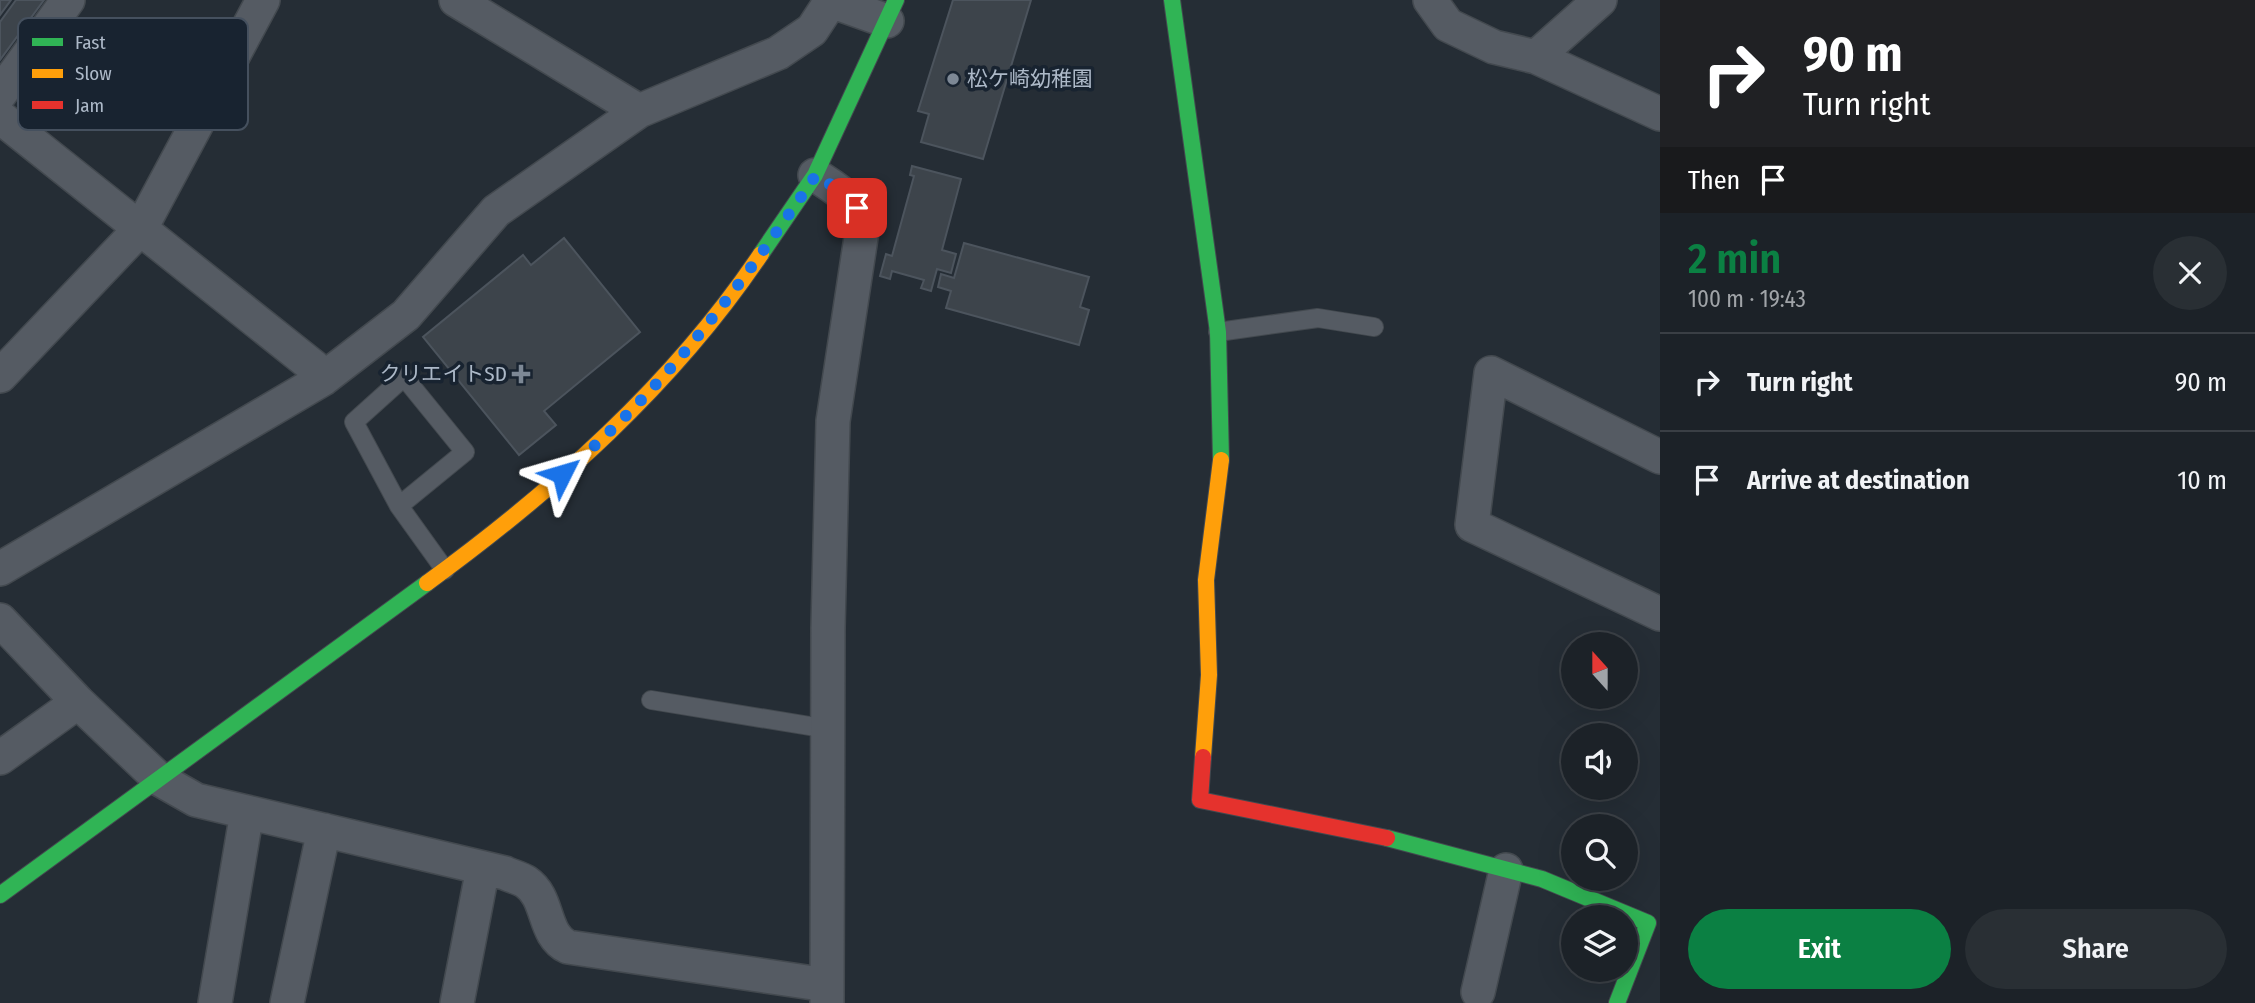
<!DOCTYPE html>
<meta charset="utf-8">
<style>
body{margin:0;font-family:"Fira Sans Condensed","Noto Sans JP",sans-serif;background:#292f34;color:#f1f3f6;height:100vh;display:flex;flex-direction:column;font-size:26px;white-space:nowrap}
*{box-sizing:border-box;margin:0}
p{font-size:23px;color:#a0a4a8}
.icon{flex:none;width:38px;height:38px;fill:none;stroke:currentColor;stroke-width:2;stroke-linecap:round;stroke-linejoin:round}
.map{position:relative;flex:1;overflow:hidden}
.panel{display:flex;flex-direction:column;background:#1c2228;width:595px}
.panel>*{flex:none}
.banner{background:#202124;color:#fff;overflow:hidden}
.needle{width:46px;rotate:339deg}
.controls{position:absolute;left:1561px;top:632px;display:grid;gap:14px}
.controls a{display:grid;place-items:center;width:77px;height:77px;border-radius:50%;background:#1c2228;box-shadow:0 7px 28px #0002,0 0 0 2px #3a3f45;font-size:35px}
.pin{position:absolute;display:grid;place-items:center;width:60px;height:60px;color:#fff;margin:-30px;border-radius:14px;box-shadow:0 4px 10px #0006}
.me{position:absolute;width:77px;margin:-38px;rotate:50deg;stroke-linejoin:round;filter:drop-shadow(0 0 5px #0008)}
.turn{display:flex;align-items:center;gap:24px;height:147px;padding:0 28px;font-size:32px}
.turn .icon{width:91px;height:91px;stroke-width:2.5}
.turn b{display:block;font-size:49px;line-height:60px}
.then{display:flex;align-items:center;height:66px;padding:0 28px;background:#0003;gap:14px;font-size:26px}
.round{display:grid;place-items:center;flex:none;width:74px;height:74px;border-radius:37px;background:#292f34}
.overview{display:flex;align-items:center;justify-content:space-between;height:119px;padding:0 28px}
h1{font-size:42px;font-weight:600;line-height:52px;color:#0b8043}
.button{display:flex;gap:14px;margin-top:auto;padding:14px 28px}
.button a{flex:1;height:80px;border-radius:42px;background:#0b8043;color:#fff;font-size:28px;font-weight:600;line-height:80px;text-align:center}
.button a+a{background:#292f34;color:#f1f3f6}
ul{padding:0;list-style:none}
li{display:flex;align-items:center;gap:21px;height:98px;padding:0 28px;border-top:2px solid #3a3f45}
li div{flex:1}
li b{display:block;font-size:26px}
li em{font-style:normal}
main{display:flex;flex:1;min-height:0}
.map>svg:first-child{display:block}
</style>
<main>
<div class="map">
<svg width="1660" height="1003" viewBox="0 0 1660 1003">
<rect width="100%" height="100%" fill="#252d35"/>
<!-- building -->
<path fill="#3d444b" stroke="#4c545d" stroke-width="2" d="M0 0H11L0 15Z
M16 0H44L0 60V22Z
M953 0H1031L983 159 921 142 929 114 918 111Z
M912 166 961 179 942 250 956 254 951 273 937 269 931 291 921 288 924 280 892 271 890 279 880 276 886 254 892 256 914 176 910 175Z
M564 238 640 332 544 411 556 425 519 455 423 337 523 255 531 265Z
M964 243 1089 277 1080 307 1089 310 1079 345 946 308 951 291 938 287 941 274 954 278Z"/>
<g fill="none" stroke-linecap="round" stroke-linejoin="round">
<defs>
<path id="lane" d="M1218 332 1318 318 1374 327
M399 506 465 452 404 377 354 422 399 506 445 570
M651 700 828 729"/>
<path id="street" d="M456 0 639 111
M828 0 887 21
M1430 0 1448 25 1494 47 1536 57
M1600 0 1536 57 1660 114
M0 94 68 0
M0 117 314 367 323 379
M815 175C838 190 861 202 862 231L833 421 828 628 827 1003
M0 376 141 228 263 0
M1660 457 1491 373 1472 525 1660 614
M0 569 323 379 406 315 496 211 639 111 778 53 812 30 831 1
M0 620 78 702 0 758
M78 702 159 779 196 800 505 873C511 876 520 878 526 882 550 898 542 935 568 947L827 985
M1478 992 1506 870
M215 1003 247 812
M287 1003 324 830
M457 1003 483 868"/>
<path id="fast" d="M1172 0 1218 332 1221 460
M761 254 815 175 896 0
M1387 838 1542 879 1648 923 1617 1003
M0 895 427 583"/>
<path id="slow" d="M427 583C553 491 673 385 761 254
M1203 757 1209 675 1206 580 1221 460"/>
<path id="jam" d="M1203 757 1200 800 1387 838"/>
</defs>
<!-- lane casing -->
<use href="#lane" stroke="#43494f" stroke-width="20"/>
<!-- street casing -->
<use href="#street" stroke="#43494f" stroke-width="36"/>
<!-- fast casing -->
<use href="#fast" stroke="#43494f" stroke-width="18"/>
<!-- slow casing -->
<use href="#slow" stroke="#43494f" stroke-width="18"/>
<!-- jam casing -->
<use href="#jam" stroke="#43494f" stroke-width="18"/>
<!-- lane -->
<use href="#lane" stroke="#555b63" stroke-width="18"/>
<!-- street -->
<use href="#street" stroke="#555b63" stroke-width="33"/>
<!-- fast -->
<use href="#fast" stroke="#30b455" stroke-width="16"/>
<!-- slow -->
<use href="#slow" stroke="#ff9f0a" stroke-width="16"/>
<!-- jam -->
<use href="#jam" stroke="#e5322d" stroke-width="16"/>
</g>
<g fill="none" stroke-linecap="round" stroke-linejoin="round">
<!-- route -->
<path stroke="#1a73e8" stroke-width="12" stroke-dasharray="0 21.6" d="M562 474C666 388 741 285 816 175L845 194 857 208"/>
</g>
<!-- markers -->
<g fill="#7d8895" stroke="#182330" stroke-width="2.5">
<circle cx="953" cy="79" r="7"/>
<path d="M517.5 363.5h7v7h7v7h-7v7h-7v-7h-7v-7h7z"/>
</g>
<g text-anchor="middle" dominant-baseline="central" stroke-width="7" stroke-linejoin="round" paint-order="stroke">
<!-- poi labels -->
<g font-size="21" fill="#adb9c8" stroke="#182330" text-anchor="start">
<text x="967" y="79">松ケ崎幼稚園</text>
<text x="507" y="374" text-anchor="end">クリエイトSD</text>
</g>
</g>
<!-- legend -->
<rect x="18" y="18" width="230" height="112" rx="10" fill="#182330" stroke="#45505e" stroke-width="2"/>
<rect x="32" y="38" width="31" height="8" fill="#30b455"/>
<rect x="32" y="69" width="31" height="9" fill="#ff9f0a"/>
<rect x="32" y="101" width="31" height="8" fill="#e5322d"/>
<g font-size="19" fill="#adb9c8">
<text x="75" y="49">Fast</text>
<text x="75" y="80">Slow</text>
<text x="75" y="112">Jam</text>
</g>
</svg>
<div class="controls">
<a><svg class="needle" viewBox="-14 -14 28 28"><path d="M0-13l5 13h-10z" fill="#e53935"/><path d="M0 13l5-13h-10z" fill="#a0a4a8"/></svg></a>
<a><svg class="icon" aria-label="sound" viewBox="0 0 24 24"><path d="M4 9h4l5-4v14l-5-4H4zM17 9q2 3 0 6"/></svg></a>
<a><svg class="icon" aria-label="search" viewBox="0 0 24 24"><circle cx="10" cy="10" r="6"/><path d="M15 15l6 6"/></svg></a>
<a><svg class="icon" aria-label="layers" viewBox="0 0 24 24"><path d="M12 4l9 5-9 5-9-5zM3 14l9 5 9-5"/></svg></a>
</div>
<div class="pin" style="left:857px;top:208px;background:#d93025"><svg class="icon" aria-label="arrive" viewBox="0 0 24 24"><path d="M6 21V4h12l-3 4 3 4H6"/></svg></div>
<svg class="me" style="left:562px;top:474px" viewBox="-20 -20 40 40"><path d="M0-17L14 15 0 8-14 15z" fill="#1a73e8" stroke="#fff" stroke-width="4"/></svg>
</div>
<section class="panel">
<div class="banner">
<div class="turn"><svg class="icon" aria-label="right" viewBox="0 0 24 24"><path d="M7 20v-9h11M14 6l5 5-5 5"/></svg><div><b>90 m</b>Turn right</div></div>
<div class="then">Then<svg class="icon" aria-label="arrive" viewBox="0 0 24 24"><path d="M6 21V4h12l-3 4 3 4H6"/></svg></div>
</div>
<div class="overview"><div><h1>2 min</h1><p>100 m · 19:43</p></div><a class="round"><svg class="icon" aria-label="close" viewBox="0 0 24 24"><path d="M6 6l12 12M18 6L6 18"/></svg></a></div>
<ul>
<li><svg class="icon" aria-label="right" viewBox="0 0 24 24"><path d="M7 20v-9h11M14 6l5 5-5 5"/></svg><div><b>Turn right</b></div><em>90 m</em></li>
<li><svg class="icon" aria-label="arrive" viewBox="0 0 24 24"><path d="M6 21V4h12l-3 4 3 4H6"/></svg><div><b>Arrive at destination</b></div><em>10 m</em></li>
</ul>
<div class="button"><a>Exit</a><a>Share</a></div>
</section>
</main>
